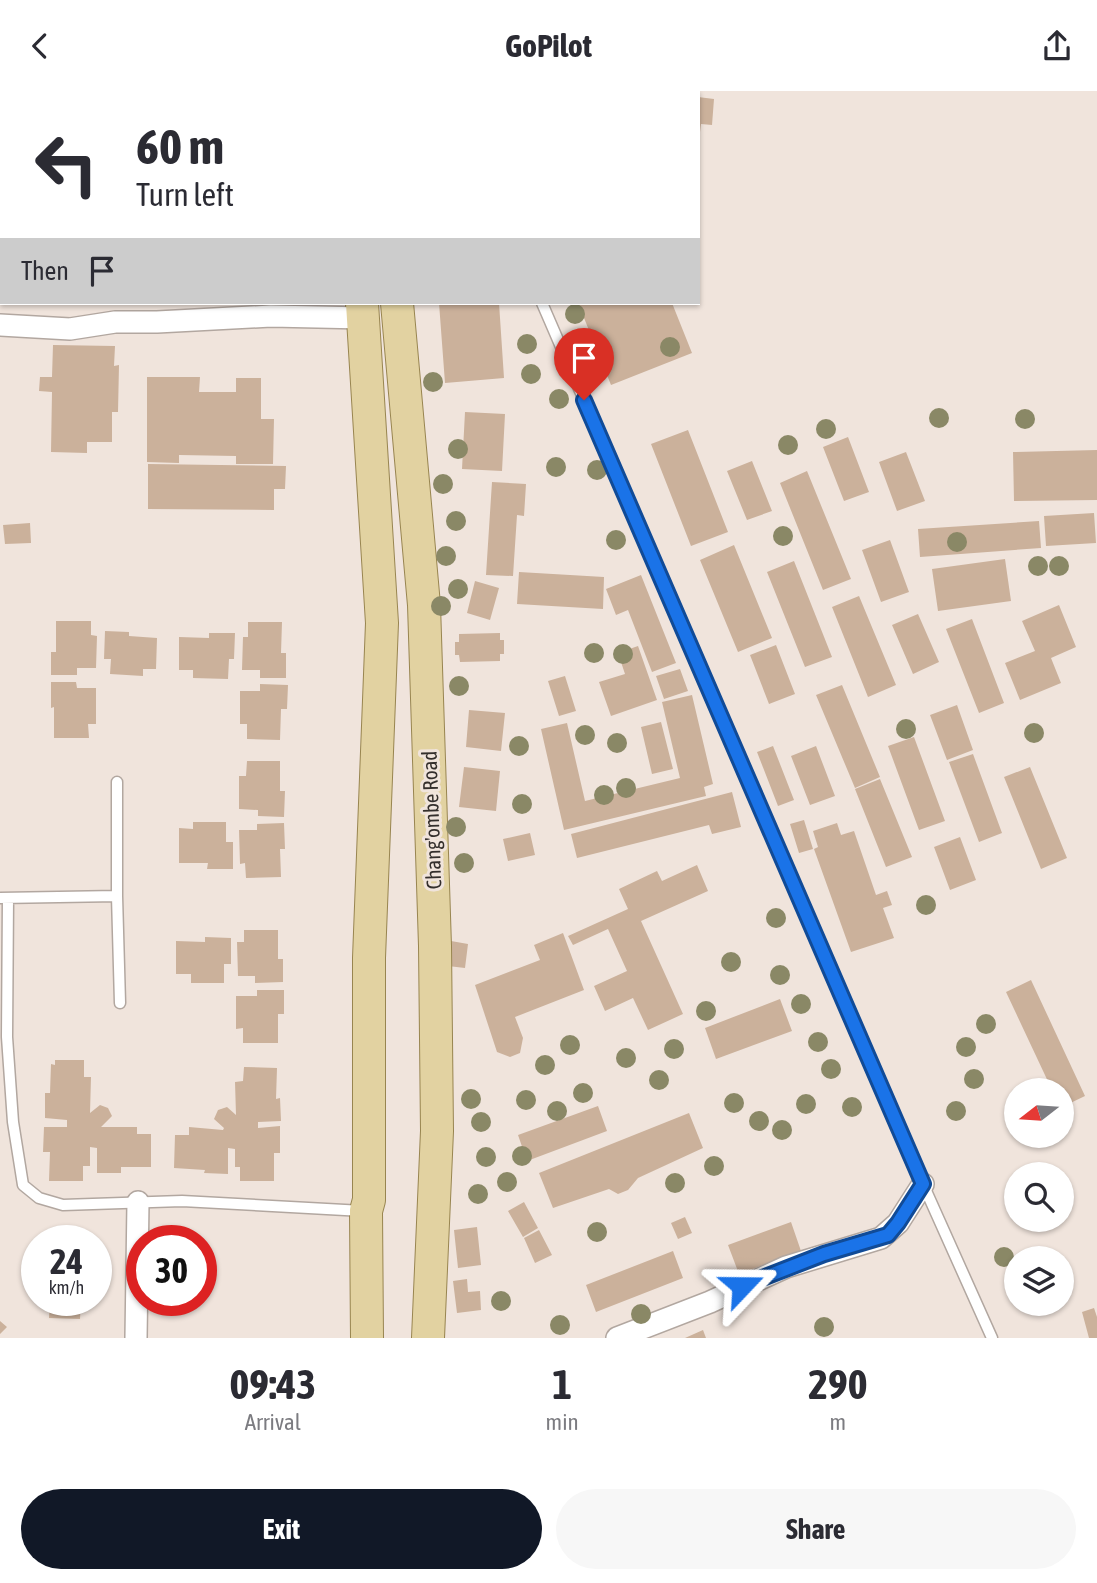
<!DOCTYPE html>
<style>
body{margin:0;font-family:"Asap Condensed",sans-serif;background:#f7f7f7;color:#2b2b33;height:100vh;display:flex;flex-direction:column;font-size:26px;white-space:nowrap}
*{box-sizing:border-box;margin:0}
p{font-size:23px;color:#7c7c81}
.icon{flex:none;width:38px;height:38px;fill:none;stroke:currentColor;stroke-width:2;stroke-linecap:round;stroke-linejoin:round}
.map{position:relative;height:1247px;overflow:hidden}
.drawer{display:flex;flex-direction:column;background:#fff;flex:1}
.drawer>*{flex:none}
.hud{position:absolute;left:0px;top:0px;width:700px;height:214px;box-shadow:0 2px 5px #0004;background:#fff;color:#2b2b33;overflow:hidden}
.needle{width:46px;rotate:253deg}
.controls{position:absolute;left:1004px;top:987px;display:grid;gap:14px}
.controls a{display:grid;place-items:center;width:70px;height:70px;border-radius:50%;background:#fff;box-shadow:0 2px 5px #0004;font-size:35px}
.speed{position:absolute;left:21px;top:1134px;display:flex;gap:14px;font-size:35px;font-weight:700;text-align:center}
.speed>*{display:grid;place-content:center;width:91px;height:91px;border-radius:50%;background:#fff;box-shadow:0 2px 5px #0004;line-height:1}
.speed small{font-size:18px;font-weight:400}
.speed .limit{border:10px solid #d22;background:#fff;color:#111}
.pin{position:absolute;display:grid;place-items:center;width:60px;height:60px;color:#fff;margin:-72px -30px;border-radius:50% 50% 50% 0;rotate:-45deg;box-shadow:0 0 7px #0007}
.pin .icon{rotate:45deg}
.me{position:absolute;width:77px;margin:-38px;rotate:67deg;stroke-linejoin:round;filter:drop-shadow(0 0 5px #0008)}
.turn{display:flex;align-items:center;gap:24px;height:147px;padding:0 21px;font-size:32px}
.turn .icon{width:91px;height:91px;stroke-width:2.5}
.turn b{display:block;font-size:49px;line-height:60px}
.then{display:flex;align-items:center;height:66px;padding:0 21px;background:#0003;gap:14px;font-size:26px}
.eta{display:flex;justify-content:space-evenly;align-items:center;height:119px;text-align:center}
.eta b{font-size:42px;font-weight:700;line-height:49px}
.action{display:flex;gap:14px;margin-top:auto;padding:14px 21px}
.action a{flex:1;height:80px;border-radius:42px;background:#111827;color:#fff;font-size:28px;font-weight:700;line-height:80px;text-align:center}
.action a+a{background:#f7f7f7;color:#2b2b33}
header{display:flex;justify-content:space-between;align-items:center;height:91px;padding:0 21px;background:#fff;font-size:32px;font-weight:700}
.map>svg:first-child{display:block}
</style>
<header><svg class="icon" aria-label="back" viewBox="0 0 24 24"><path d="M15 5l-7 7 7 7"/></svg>GoPilot<svg class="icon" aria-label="share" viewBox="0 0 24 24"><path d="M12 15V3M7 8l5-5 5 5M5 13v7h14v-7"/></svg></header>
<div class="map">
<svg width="1097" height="1247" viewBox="0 0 1097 1247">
<rect width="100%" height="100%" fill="#f0e4dc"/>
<!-- building -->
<path fill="#cbb19b" d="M698 6 714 8 712 34 701 33 700 41H698Z
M439 212H499L504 287 445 292Z
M578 212H672L692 262 611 294Z
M53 254 115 255 114 275 119 274 118 321H112V351H87V362L51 361 52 301 39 300 40 286H52Z
M147 286H200L199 301H236V287H261V328H274L273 373H236V365L179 364V372L147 371Z
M465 321 505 323 502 380 462 378Z
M688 339 728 441 691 455 651 353Z
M848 346 869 401 844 410 823 356Z
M1097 359V409L1014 410 1013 361Z
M906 361 925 410 897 420 879 371Z
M752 370 772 420 747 429 727 380Z
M148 373 286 375 285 398H274V419L148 418Z
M807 380 851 488 823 499 780 392Z
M492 391 526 393 524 425 517 424 513 485 486 484Z
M1094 422 1096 452 1046 455 1044 425Z
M1039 430 1041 457 920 466 918 438Z
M30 432 31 452 5 453 3 434Z
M890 449 909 501 881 511 862 459Z
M734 454 772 547 738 561 700 469Z
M1005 468 1011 510 938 520 932 478Z
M794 470 832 566 805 576 767 481Z
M519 481 604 486 603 518 517 513Z
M641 484 676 572 652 581 628 519 616 524 606 498Z
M475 490 499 497 490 529 467 522Z
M859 505 896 594 868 606 832 516Z
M1059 514 1076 556 1051 567 1061 592 1020 609 1005 572 1035 560 1022 530Z
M918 523 939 571 913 583 892 534Z
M972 528 1004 612 979 622 946 538Z
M56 530H91V544L97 545 96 577H77V584H51V561H56Z
M248 531H282L281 562H286V587H260V579H242L243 546H248Z
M105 540 129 541V545L157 547 156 578H143V585L110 583 111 568H104Z
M209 542H235L234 568H229L228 588 193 587V579H179V546L209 547Z
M500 542V549H504V563H500V570L460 571 459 564H455V551H459V543Z
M776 554 795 603 769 613 750 564Z
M638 555 657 609 611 625 599 591 625 583 618 562Z
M680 578 688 600 664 608 656 585Z
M565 585 576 620 559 625 548 590Z
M51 591H76L77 597H96V633H88L89 647H54V616L51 617Z
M260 593 288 594 287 618H281L280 649 247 648V633H240V600H260Z
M842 594 880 686 855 697 816 604Z
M692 604 713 693 704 696 706 705 564 739 541 638 567 632 585 710 680 687 662 611Z
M957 614 973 659 947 669 930 624Z
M469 619 505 622 501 660 466 656Z
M661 631 673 678 652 683 641 636Z
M914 646 945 730 919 739 888 655Z
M773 655 794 709 778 715 757 661Z
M816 655 835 705 810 714 791 665Z
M973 663 1002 742 979 751 949 671Z
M247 670H280V700H285L284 726 258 725V719L239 718V685H246Z
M464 676 500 680 496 720 459 716Z
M1030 676 1067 767 1041 778 1004 686Z
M880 688 912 766 886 776 855 698Z
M732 701 741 736 712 743 709 734 577 767 571 743Z
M804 729 813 758 799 762 790 733Z
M193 731H226V751H233V778H207L208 772H179V737L193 738Z
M284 732 285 758H280L281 786 246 787 245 772 240 773 239 739H257V733Z
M837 732 841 744 854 740 876 804 887 800 892 814 883 817 894 847 851 861 814 758 818 756 813 740Z
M530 742 535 764 508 770 503 748Z
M960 746 976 789 950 799 934 756Z
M697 774 708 800 641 830 683 923 648 939 633 907 605 920 594 895 627 880 608 838 573 854 568 845 628 818 619 798 657 780 662 790Z
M244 839H278V868H283V891L255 892V885H238L237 851H244Z
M563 842 584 899 515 926 523 947 520 962 510 966 497 961 475 894 540 869 534 854Z
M205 846 231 847V873H224V892H191V883H176V850L205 851Z
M451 850 468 853 465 877 448 875Z
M1031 889 1085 1005 1062 1016V999H1052L1006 901Z
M257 899H284V923H278V952H243V937L236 938V905H257Z
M780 908 792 940 716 968 705 937Z
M55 969H84V986H91L90 1022 100 1014 108 1017 112 1025 101 1036H137V1043H151V1076H121V1082H97V1057L90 1056V1075H83V1090H49L50 1061H43L44 1036H67V1029L45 1027V1002H50L51 973 55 974Z
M244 976 277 977 276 1008 280 1007 281 1030 258 1031V1037L280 1035V1062H274V1090H240V1076H235V1058L228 1057V1083L204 1082 205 1079 174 1077 175 1044H189V1036L223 1039 224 1037 214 1028 218 1019 227 1016 236 1024 235 991 243 990Z
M598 1015 607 1040 527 1070 518 1044Z
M689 1022 703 1057 638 1087 628 1099 618 1103 609 1098 553 1117 539 1082Z
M524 1111 538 1137 523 1146 508 1120Z
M685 1126 692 1142 678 1148 671 1132Z
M791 1131 801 1160 739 1183 728 1154Z
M477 1136 481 1174 458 1177 454 1139Z
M539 1139 552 1164 535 1172 524 1147Z
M53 1143 62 1144 63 1150H52Z
M673 1160 683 1187 596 1221 586 1194Z
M467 1188 468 1201 480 1200 481 1219 457 1222 453 1190Z
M50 1209 81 1210 80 1228 49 1227Z
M1094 1217 1097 1226V1247H1089L1082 1221Z
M0 1230 7 1236 0 1243Z
M703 1239 706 1247H685Z"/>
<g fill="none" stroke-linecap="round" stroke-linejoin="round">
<defs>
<path id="lane" d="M542 212 923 1093 992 1247
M117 691V805L120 912
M0 807 117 805
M8 807 7 946 13 1031 23 1094 39 1107 63 1114 182 1110 363 1120"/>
<path id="street" d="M303 0 304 2
M0 234 70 238 115 231H157L271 225 364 227
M136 1247 138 1111
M617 1247 710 1211 786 1176 881 1147 898 1132 923 1093"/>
<path id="primary" d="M329 0 330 2
M369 0 370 2
M362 212 382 532 369 867V1109L366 1120 367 1247
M397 212 424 514 435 855 437 1040 428 1247"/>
</defs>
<!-- lane casing -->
<use href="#lane" stroke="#b2a7a0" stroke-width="13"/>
<!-- street casing -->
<use href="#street" stroke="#b2a7a0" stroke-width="24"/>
<!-- primary casing -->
<use href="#primary" stroke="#988550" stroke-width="34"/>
<!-- lane -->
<use href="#lane" stroke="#fff" stroke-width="10"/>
<!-- street -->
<use href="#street" stroke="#fff" stroke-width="21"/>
<!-- primary -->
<use href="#primary" stroke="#e2d2a1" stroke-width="32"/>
</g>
<!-- trees -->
<g fill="#8a8866">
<circle cx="575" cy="223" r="10"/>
<circle cx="527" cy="253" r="10"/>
<circle cx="670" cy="256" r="10"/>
<circle cx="531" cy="283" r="10"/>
<circle cx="433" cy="291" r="10"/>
<circle cx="559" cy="308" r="10"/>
<circle cx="939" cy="327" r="10"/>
<circle cx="1025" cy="328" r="10"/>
<circle cx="826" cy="338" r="10"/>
<circle cx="788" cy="354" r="10"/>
<circle cx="458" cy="358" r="10"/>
<circle cx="556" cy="376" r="10"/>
<circle cx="597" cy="379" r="10"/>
<circle cx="443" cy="393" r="10"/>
<circle cx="456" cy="430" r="10"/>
<circle cx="783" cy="445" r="10"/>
<circle cx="616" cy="449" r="10"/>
<circle cx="957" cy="451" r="10"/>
<circle cx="446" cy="465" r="10"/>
<circle cx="1038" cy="475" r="10"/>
<circle cx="1059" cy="475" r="10"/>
<circle cx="458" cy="498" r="10"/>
<circle cx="441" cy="515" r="10"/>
<circle cx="594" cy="562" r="10"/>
<circle cx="623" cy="563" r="10"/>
<circle cx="459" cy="595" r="10"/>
<circle cx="906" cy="638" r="10"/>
<circle cx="1034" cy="642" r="10"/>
<circle cx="585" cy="644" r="10"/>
<circle cx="617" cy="652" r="10"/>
<circle cx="519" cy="655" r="10"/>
<circle cx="626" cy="697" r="10"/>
<circle cx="604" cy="704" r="10"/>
<circle cx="522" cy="713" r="10"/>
<circle cx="456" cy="736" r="10"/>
<circle cx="464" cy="772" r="10"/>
<circle cx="926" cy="814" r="10"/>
<circle cx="776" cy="827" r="10"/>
<circle cx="731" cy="871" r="10"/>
<circle cx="780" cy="884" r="10"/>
<circle cx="801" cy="913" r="10"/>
<circle cx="706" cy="920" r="10"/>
<circle cx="986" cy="933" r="10"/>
<circle cx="818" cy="951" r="10"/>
<circle cx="570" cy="954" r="10"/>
<circle cx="966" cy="956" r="10"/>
<circle cx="674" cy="958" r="10"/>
<circle cx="626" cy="967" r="10"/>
<circle cx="545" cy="974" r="10"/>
<circle cx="831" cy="978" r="10"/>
<circle cx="974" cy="988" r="10"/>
<circle cx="659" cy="989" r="10"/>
<circle cx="583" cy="1002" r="10"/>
<circle cx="471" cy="1008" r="10"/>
<circle cx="526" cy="1009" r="10"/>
<circle cx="734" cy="1012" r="10"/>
<circle cx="806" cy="1013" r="10"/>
<circle cx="852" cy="1016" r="10"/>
<circle cx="557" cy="1020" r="10"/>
<circle cx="956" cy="1020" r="10"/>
<circle cx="759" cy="1030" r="10"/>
<circle cx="481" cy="1031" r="10"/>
<circle cx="782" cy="1039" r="10"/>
<circle cx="522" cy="1065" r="10"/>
<circle cx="486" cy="1066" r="10"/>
<circle cx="714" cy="1075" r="10"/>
<circle cx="507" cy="1091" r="10"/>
<circle cx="675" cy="1092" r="10"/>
<circle cx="478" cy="1103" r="10"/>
<circle cx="597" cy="1141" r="10"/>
<circle cx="1004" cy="1166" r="10"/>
<circle cx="501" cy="1210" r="10"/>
<circle cx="641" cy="1223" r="10"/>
<circle cx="560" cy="1234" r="10"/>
<circle cx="824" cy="1236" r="10"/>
</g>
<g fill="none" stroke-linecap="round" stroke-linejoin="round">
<defs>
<path id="route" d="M584 309 923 1093 898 1132 888 1144 824 1163 742 1195"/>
</defs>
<!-- route casing -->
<use href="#route" stroke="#114b97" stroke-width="18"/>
<!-- route -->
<use href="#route" stroke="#1a73e8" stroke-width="12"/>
</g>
<g text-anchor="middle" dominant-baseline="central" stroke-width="6" stroke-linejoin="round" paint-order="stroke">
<!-- street labels -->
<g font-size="21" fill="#342f2c" stroke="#f0e4dc">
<text transform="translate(431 729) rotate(-92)">Chang'ombe Road</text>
</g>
</g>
</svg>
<div class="controls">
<a><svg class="needle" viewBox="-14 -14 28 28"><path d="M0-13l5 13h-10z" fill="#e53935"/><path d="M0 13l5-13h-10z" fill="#7c7c81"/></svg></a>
<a><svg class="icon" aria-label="search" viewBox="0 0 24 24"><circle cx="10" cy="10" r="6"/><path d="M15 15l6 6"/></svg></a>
<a><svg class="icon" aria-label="layers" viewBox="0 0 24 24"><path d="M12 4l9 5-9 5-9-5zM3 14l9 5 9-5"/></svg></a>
</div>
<div class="speed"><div>24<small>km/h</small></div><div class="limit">30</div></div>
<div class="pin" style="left:584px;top:309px;background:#d93025"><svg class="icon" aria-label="arrive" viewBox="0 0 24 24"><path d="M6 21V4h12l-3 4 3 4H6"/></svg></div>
<svg class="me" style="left:742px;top:1195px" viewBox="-20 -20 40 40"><path d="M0-17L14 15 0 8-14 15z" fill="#1a73e8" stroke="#fff" stroke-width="4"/></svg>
<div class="hud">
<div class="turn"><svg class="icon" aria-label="left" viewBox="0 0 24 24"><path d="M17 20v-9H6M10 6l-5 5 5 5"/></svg><div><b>60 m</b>Turn left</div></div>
<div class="then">Then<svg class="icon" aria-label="arrive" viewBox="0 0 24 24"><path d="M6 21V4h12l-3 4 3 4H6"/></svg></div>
</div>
</div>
<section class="drawer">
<div class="eta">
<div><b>09:43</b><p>Arrival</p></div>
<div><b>1</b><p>min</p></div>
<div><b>290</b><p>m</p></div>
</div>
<div class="action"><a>Exit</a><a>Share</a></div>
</section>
